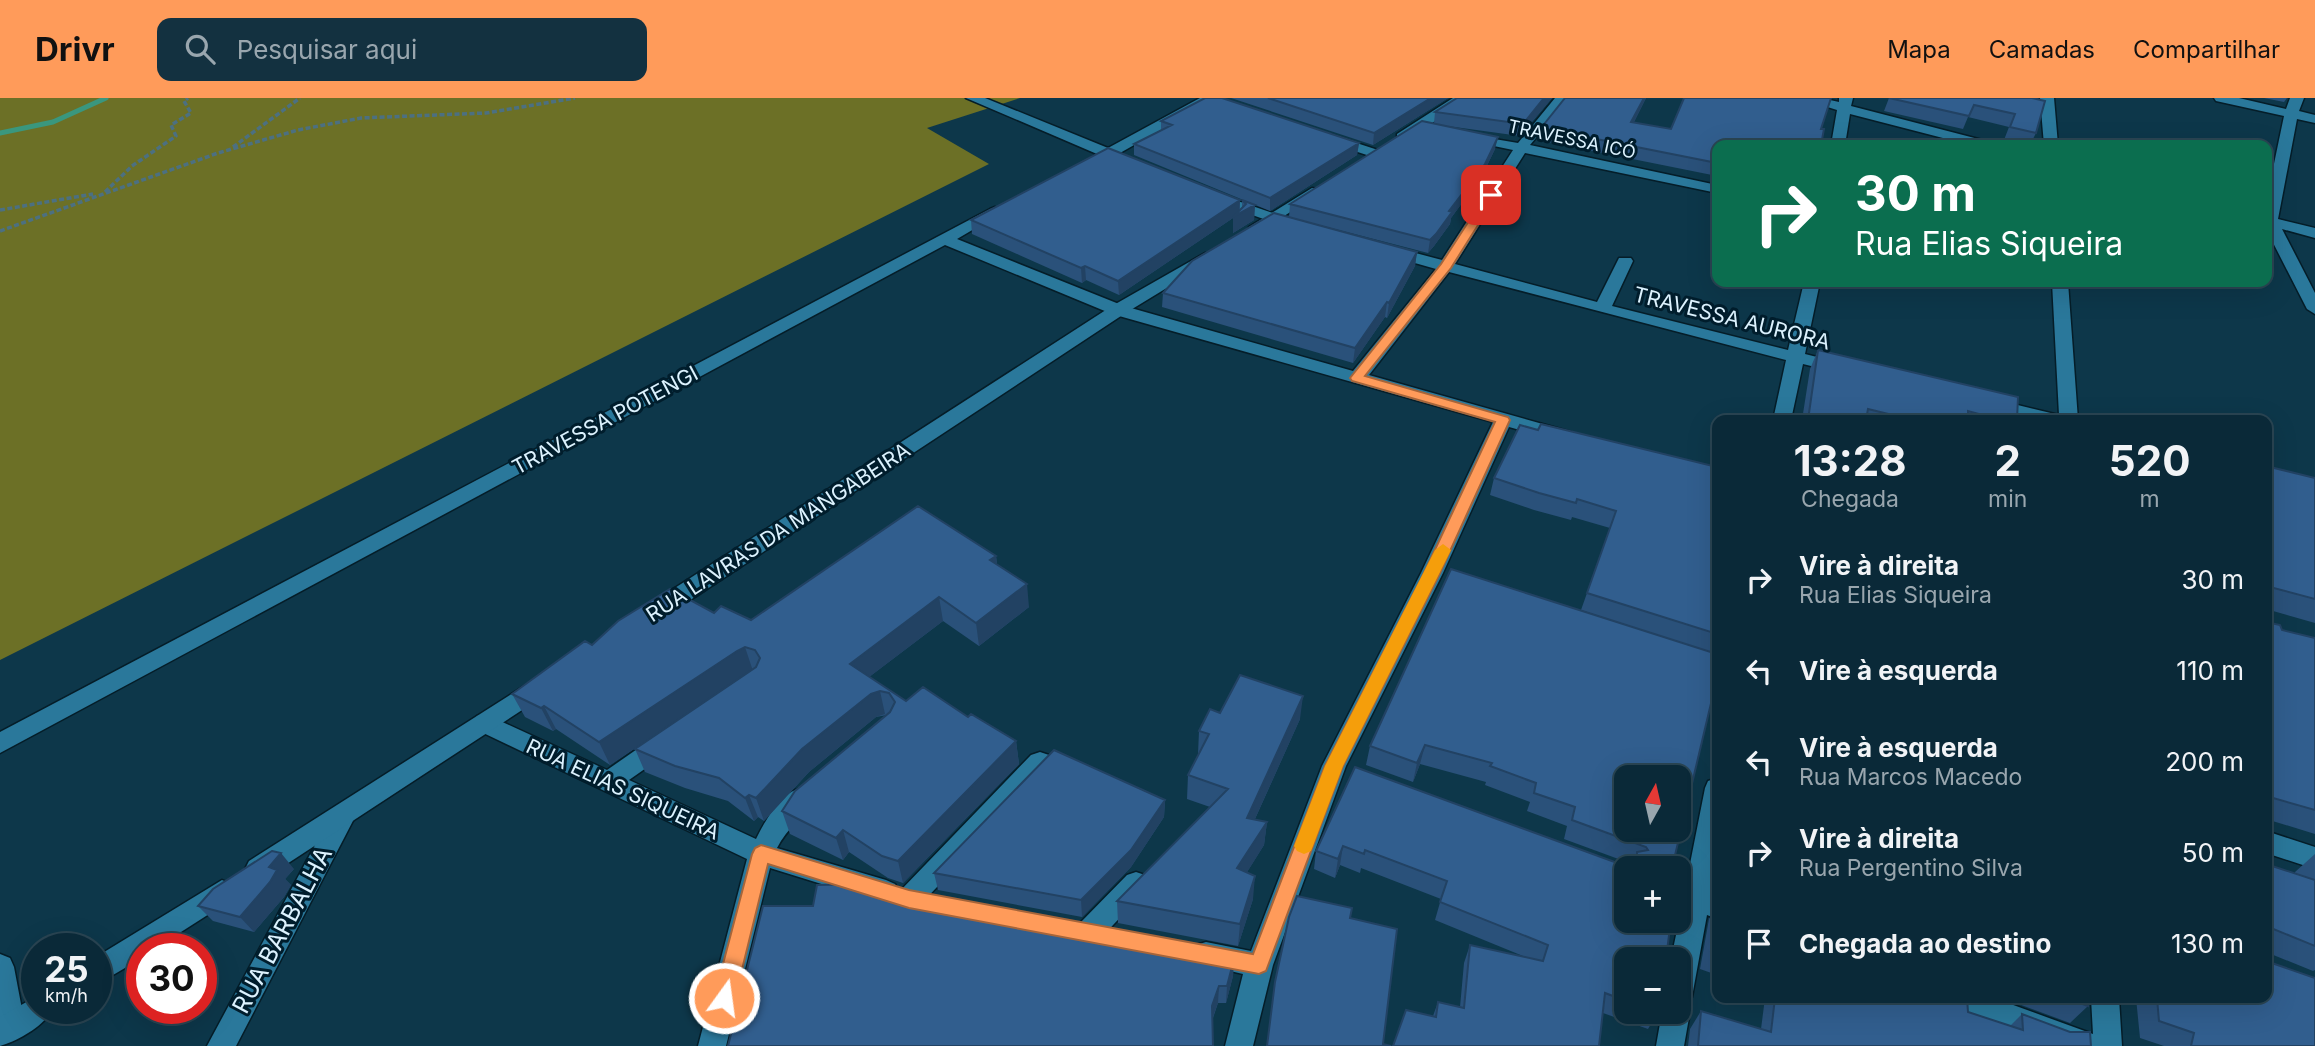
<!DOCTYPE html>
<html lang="pt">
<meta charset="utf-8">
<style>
body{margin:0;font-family:Inter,sans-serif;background:#133140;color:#f1f3f6;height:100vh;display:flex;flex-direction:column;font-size:26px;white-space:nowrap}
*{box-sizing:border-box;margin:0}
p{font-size:23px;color:#99a6ae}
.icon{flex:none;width:38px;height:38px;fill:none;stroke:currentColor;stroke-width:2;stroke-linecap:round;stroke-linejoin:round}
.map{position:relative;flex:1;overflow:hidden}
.side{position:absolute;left:1712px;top:317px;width:560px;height:588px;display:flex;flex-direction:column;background:#0a2938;border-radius:14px;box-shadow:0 7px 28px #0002,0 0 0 2px #2a4553}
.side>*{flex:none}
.top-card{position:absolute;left:1712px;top:42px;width:560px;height:147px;border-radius:14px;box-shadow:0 7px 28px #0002,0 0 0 2px #2a4553;background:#0b6e4f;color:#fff;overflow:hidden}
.needle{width:46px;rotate:8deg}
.controls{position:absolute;left:1614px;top:667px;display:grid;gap:14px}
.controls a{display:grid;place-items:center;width:77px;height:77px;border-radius:14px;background:#0a2938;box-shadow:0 7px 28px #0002,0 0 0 2px #2a4553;font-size:35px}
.speed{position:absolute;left:21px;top:835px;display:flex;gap:14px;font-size:35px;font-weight:700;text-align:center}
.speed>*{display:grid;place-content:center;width:91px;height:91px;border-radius:50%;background:#0a2938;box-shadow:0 7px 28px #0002,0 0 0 2px #2a4553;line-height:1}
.speed small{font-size:18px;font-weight:400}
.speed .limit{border:10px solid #d22;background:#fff;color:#111}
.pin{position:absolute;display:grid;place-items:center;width:60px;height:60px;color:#fff;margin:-30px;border-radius:14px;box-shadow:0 4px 10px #0006}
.me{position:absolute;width:77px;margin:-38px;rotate:14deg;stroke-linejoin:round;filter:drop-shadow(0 0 5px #0008)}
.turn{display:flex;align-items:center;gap:24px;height:147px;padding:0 28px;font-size:32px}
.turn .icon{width:91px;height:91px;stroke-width:2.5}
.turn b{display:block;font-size:49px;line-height:60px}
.eta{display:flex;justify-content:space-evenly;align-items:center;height:119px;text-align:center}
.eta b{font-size:42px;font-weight:700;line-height:49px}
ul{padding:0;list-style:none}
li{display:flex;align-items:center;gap:21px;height:91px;padding:0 28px}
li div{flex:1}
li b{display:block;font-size:26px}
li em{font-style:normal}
header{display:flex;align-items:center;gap:42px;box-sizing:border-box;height:98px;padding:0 35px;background:#ff9b5a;color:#111}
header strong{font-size:33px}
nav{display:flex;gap:38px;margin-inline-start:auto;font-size:24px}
.search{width:490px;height:63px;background:#133140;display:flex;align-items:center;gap:18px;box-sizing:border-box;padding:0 24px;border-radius:14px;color:#99a6ae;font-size:26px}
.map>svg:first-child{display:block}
</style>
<header>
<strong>Drivr</strong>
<div class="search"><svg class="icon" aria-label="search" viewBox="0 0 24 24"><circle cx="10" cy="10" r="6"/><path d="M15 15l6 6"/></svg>Pesquisar aqui</div>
<nav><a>Mapa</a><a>Camadas</a><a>Compartilhar</a></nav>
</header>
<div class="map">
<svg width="2315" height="948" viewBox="0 0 2315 948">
<rect width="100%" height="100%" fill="#0d374a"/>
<!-- forest -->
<path fill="#6c7026" d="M0 0H1020L927 30 989 66 0 562Z"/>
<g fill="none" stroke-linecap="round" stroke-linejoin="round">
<!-- stream -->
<path stroke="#3a977e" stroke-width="5" d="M0 35 53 24 106 0"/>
<defs>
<path id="street" d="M966 0H985L1108 50 1200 0H1217L1120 55 1125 59 1123 62 1109 61 1089 70 1082 66 1097 56Z
M1555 0H1569L1530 47 1717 87V95L1525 55 1455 166 1597 204 1619 160H1631L1633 163 1612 208 1788 252 1804 184H1820L1805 256 1845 266 1848 270 1839 275 1803 266 1791 322H1773L1786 262 1449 174 1369 277 1571 334 1573 338 1564 344 1509 329 1443 475 1346 668 1273 867 1253 948H1225L1243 876 1196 865 1192 856 1196 847 1206 844 1251 853 1322 668 1421 475 1493 324 1112 216 945 147 0 655V634L990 111 995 109 1003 114 957 141 1124 208 1353 273 1436 171 1383 156 1381 153 1383 150 1389 148 1442 162 1513 52 1465 42V36L1518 45Z
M1799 0H1821L1839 4V0H1853L1851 8 1990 44 1992 47H1970L1850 16 1845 47H1831L1837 12Z
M2040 0H2054L2058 47H2044Z
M2214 0H2239L2286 11 2290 0H2304L2299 13 2315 17V25L2297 21 2278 121 2315 130V140L2282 131 2315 195V216L2307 211 2266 131V104L2284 18 2216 3Z
M1332 37 1378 52 1380 55 1373 59 1327 44 1325 41Z
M1229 100 1296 123 1299 126 1291 131 1286 129 1224 107 1222 104Z
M2052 184H2068L2078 322H2031L1983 310 1980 306 1989 300 2059 317Z
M485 616 607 672 653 640 661 637 669 640 673 647 669 654 629 682 756 741C765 723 787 682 812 691L815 698C806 717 787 730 777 750L886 782 895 786 899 794 895 802 886 806 770 770 726 948H698L747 761 477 632 473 625 477 618Z
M1040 654 1049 657 1052 664 1049 671 918 809 909 813 900 809 896 801 900 793 1031 657Z
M1717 680V760L1711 795 1717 797V821L1707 817 1692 899 1688 908 1690 914 1684 948H1656L1662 914H1678V861H1671L1682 808 1678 807V784L1686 786 1705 690 1708 683Z
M344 707 353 710 356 717 236 948H207L335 710Z
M2266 733 2315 749V771L2266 755Z
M1136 774 1145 777 1149 785 1145 793 1098 843 1089 846 1080 843 1076 834 1080 825 1127 777Z
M0 856 10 860 14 869 25 927 21 937 11 941 0 934Z
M1946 900H1994L2093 936 2091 900H2119L2122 948H2052L1950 909Z"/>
<path id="secondary" d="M1453 0H1469L1407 42H1397V36Z
M1312 90 1317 91 1319 94 1317 97 1262 132 1257 134 1249 129Z
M1205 155 1211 157 1213 160 1211 163 1124 216 666 518 658 520 650 518 647 512 650 506 1112 208Z
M540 580 548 583 551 589 548 595 267 779 258 782 249 779 245 771 249 763 532 583Z
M222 782 231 786 235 794 231 802 156 850H142V860L96 887V859Z
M37 898V910H53C46 927 18 943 0 948V919Z"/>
</defs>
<!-- street casing -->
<use href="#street" stroke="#051d28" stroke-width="3"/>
<!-- secondary casing -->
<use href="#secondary" stroke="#051d28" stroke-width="3"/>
<!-- path -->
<path stroke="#4c7081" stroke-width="3.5" stroke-dasharray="5 2.5" stroke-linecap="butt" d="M233 49 300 0
M105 94 132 68 176 38 171 27 191 15 184 3 188 0
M0 112 93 96
M0 133 218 55 298 32 361 20 486 15 575 0"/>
<!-- street -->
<use href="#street" fill="#2a789b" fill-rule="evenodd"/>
<!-- secondary -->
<use href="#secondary" fill="#2a789b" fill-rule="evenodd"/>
</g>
<!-- wall -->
<path fill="#2a517a" d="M1231 0H1448L1373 47Z
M1457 0H1552L1520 38 1440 27 1495 51 1482 78 1451 120 1450 126 1434 148 1428 155 1300 122 1417 154 1415 168 1387 220 1385 219 1353 265 1162 209 1163 195 1289 119 1290 106 1434 25 1435 14Z
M1565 0H1646L1634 24 1717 47V78L1538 42 1541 30Z
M1889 0H2032L2036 35 2030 47 2004 42 2009 29 1968 19 1963 31 1884 13Z
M2264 0H2287L2284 4Z
M1161 23 1359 45 1357 57 1270 113 1134 57V46L1161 33Z
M1240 102V113L1242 110V102L1255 107 1254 122 1233 135V120L1119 197 1086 182 1082 185 972 136 971 122Z
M1818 252 2017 322H1802L1810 271Z
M1538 332 1717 369V544L1712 555 1581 512 1610 430 1572 419 1571 422 1534 412 1490 397 1494 380Z
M2266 368 2315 380V525L2266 511Z
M996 458 997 466 1029 509 979 548 943 523 869 579 906 603 968 619 1016 643 1019 666 903 785 888 780 849 754 843 762 790 736 782 713 887 617 876 619 809 674 764 723 758 719 754 723 728 703 685 690 645 674 635 651 747 575 610 667 556 631 553 633 525 619 512 596 592 547 751 522Z
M1451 471 1672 770H1626V914H1658L1648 931 1603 915 1599 948 1433 918 1438 904 1460 909 1464 865 1470 847 1528 860 1435 822 1441 801 1361 770 1360 775 1340 767 1335 780 1314 771 1316 753 1355 669 1630 770 1632 766 1564 741 1567 728 1527 713 1530 704 1485 687 1486 684 1420 666 1413 684 1366 667 1370 648Z
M2266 524 2282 532 2315 540V736L2266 721Z
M1220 615 1300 621 1255 721 1267 724 1264 747 1247 774 1253 801 1238 848 1118 825 1117 803 1210 709 1187 701 1188 677 1199 656H1198L1199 633Z
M1165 702 1164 719 1131 769 1082 819 938 792 934 775Z
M2315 756V872L2313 873 2266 854V766L2295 776V774Z
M294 771 285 781 291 787 284 799 254 834 213 823 198 808Z
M904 798 1234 861 1233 878 1226 905H1218L1213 920 813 808Z
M1717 807V877L1700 871 1709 821Z
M1765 900H1967L1968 914 2010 928 2022 916 2091 948H1688L1690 931 1701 913 1761 931Z
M2005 900H2088V908L2070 925 2005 901Z
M2136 900H2266L2315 948H2164L2140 940Z"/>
<!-- shaded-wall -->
<path fill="#224263" d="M1431 0H1448L1373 47 1374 35Z
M1544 0H1552L1520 38 1523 26Z
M1644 0H1646L1628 36 1631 24Z
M1498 39 1495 51 1482 78 1451 120 1450 126 1434 148 1428 155 1430 142Z
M1359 45 1357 57 1270 113V100Z
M1240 102 1239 116 1255 107 1254 122 1233 135V120L1119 197 1118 183Z
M1417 154 1415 168 1387 220 1389 205Z
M1085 168 1086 182 1082 185 1081 170Z
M1387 204 1385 219 1353 265 1355 250Z
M996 458 999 481 990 462Z
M1027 486 1029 509 979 548 976 525Z
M939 499 943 523 856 589 850 566Z
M745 549 753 573 745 576 610 667 599 644 737 553Z
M880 593 885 616 876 619 809 674 764 723 756 700 802 651 871 596Z
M1303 598 1300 621 1245 743 1247 720Z
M544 608 556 631 553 633 541 610Z
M1016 643 1019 666 903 785 898 763Z
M1425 647 1420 666 1413 684 1417 665Z
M749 697 758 719 754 723 745 700Z
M1165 702 1164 719 1131 769 1082 819 1081 802Z
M1267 724 1264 747 1236 792 1237 770Z
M843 732 849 754 843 762 836 740Z
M1343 748 1340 767 1335 780 1338 761Z
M281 755 294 771 285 781 291 787 284 799 254 834 240 819 269 769Z
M1255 778 1253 801 1238 848 1240 826Z
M1234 861 1233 878 1226 905 1227 888Z
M1219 888 1218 905 1211 924 1212 908Z"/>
<!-- building -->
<path fill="#315e8e" stroke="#224263" stroke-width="2" fill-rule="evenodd" d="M1205 0H1222L1359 45 1270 100 1134 46 1172 27 1161 23Z
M1268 0H1431L1374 35Z
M1457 0H1544L1523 26 1435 14Z
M1565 0H1644L1631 24 1671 31 1684 0H1831L1821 31H1824L1821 47H1717V65L1541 30Z
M1889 0H2032L2045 3 2036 35 2010 29 2015 16 1974 7 1969 18Z
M1422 23 1498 39 1485 66 1449 113 1452 114 1436 136 1430 142 1290 106Z
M1108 50 1240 102 1118 183 1085 168 1081 170 971 122Z
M1242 102 1255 107 1233 119 1246 106Z
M1274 115 1417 154 1389 205 1387 204 1355 250 1163 195 1192 163Z
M1818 252 2018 299 2017 322H2001L1968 313V322H1913L1868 311 1866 322H1808Z
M1541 326 1717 369V536L1587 495 1616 413 1577 401 1576 405 1539 395 1494 380 1520 327 1538 332Z
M2266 368 2315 380V501L2266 488Z
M918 408 996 458 990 462 1027 486 976 525 939 499 850 566 906 603 923 589 968 619 971 616 1016 643 898 763 882 758 843 732 836 740 782 713 795 693 890 614 895 604 889 595 880 593 871 596 802 651 756 700 749 697 745 700 719 680 675 668 635 651 756 569 760 560 755 552 745 549 737 553 599 644 544 608 541 610 512 596 585 543 592 547 618 523 670 491 714 515 721 508 751 522Z
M1451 471 1717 556V580L1672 770H1635L1637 769V754L1648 752 1646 749 1572 722 1575 709 1534 695 1536 685 1490 668 1492 665 1425 647 1417 665 1370 648ZM1626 679H1678V732H1626Z
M2266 524 2280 527 2282 532 2315 540V712L2266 698Z
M1240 577 1303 598 1247 720 1267 724 1237 770 1255 778 1240 826 1117 803 1228 691 1188 677 1209 636 1199 633 1210 611 1220 615Z
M1054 652 1165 702 1131 752 1081 802 934 775Z
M1355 669 1631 770H1626V822H1671L1666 861H1626V903L1605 895 1599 948H1393L1406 912 1436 919 1438 904 1464 910 1470 847 1543 863 1548 847 1440 804 1447 783 1365 752 1364 756 1343 748 1338 761 1316 753Z
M272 753 281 755 269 769 277 772 270 784 240 819 198 808 213 791Z
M2266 766 2315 782V848L2266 828Z
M864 786 904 798 1234 861 1227 888H1219L1212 908 1213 948H728L763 808H813L817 787Z
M1297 798 1352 810 1350 820 1397 831 1383 946 1391 948H1267L1275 884 1289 819Z
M1717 818V855L1711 853Z
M2266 863 2315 880V948H2191L2194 935 2159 923 2157 900H2266Z
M1775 900H1967L1968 914 2023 932 2022 916 2070 934H2090L2091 948H1698L1701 913 1771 934Z
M2066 900H2088V908Z"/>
<!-- route -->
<path fill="#ff9b5a" stroke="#a6653a" stroke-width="2" d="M1487 95 1497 97 1451 170 1365 278 1508 319 1510 322 1440 475 1343 668 1266 873 1259 876 909 810 768 766 735 900 732 907 724 910 717 907 714 900 752 756 755 750 761 747 909 792 1253 856 1325 668 1424 475 1495 324 1352 283 1350 280 1441 166Z"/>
<!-- slow -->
<path fill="#f59e0b" d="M1443 446 1451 452 1343 668 1313 748 1311 753 1304 756 1297 753 1294 748 1325 668 1435 452Z"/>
<g text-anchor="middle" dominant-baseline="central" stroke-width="6" stroke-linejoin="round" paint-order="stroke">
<!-- far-street labels -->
<g font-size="18" fill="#dcf2fe" stroke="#001d2c">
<text transform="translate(1572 41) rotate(12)">TRAVESSA ICÓ</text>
</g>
<!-- street labels -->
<g font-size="21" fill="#dcf2fe" stroke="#001d2c">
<text transform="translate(1732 220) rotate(14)">TRAVESSA AURORA</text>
<text transform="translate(605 322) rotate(-28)">TRAVESSA POTENGI</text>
<text transform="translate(778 434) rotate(-33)">RUA LAVRAS DA MANGABEIRA</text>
<text transform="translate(623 691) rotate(25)">RUA ELIAS SIQUEIRA</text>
</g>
<!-- near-street labels -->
<g font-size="24" fill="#dcf2fe" stroke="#001d2c">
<text transform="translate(282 832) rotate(-62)">RUA BARBALHA</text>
</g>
</g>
</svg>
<div class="controls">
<a><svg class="needle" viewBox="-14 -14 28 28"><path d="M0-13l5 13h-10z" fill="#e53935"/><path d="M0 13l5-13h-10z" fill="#99a6ae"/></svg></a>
<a>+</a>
<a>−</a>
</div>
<div class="speed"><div>25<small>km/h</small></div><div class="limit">30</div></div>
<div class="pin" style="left:1491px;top:97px;background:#d93025"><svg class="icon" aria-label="arrive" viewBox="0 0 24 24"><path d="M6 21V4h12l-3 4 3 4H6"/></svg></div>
<svg class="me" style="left:724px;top:900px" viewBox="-20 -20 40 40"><circle r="17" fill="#ff9b5a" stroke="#fff" stroke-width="3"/><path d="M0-11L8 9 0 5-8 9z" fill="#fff"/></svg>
<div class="top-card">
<div class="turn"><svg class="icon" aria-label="right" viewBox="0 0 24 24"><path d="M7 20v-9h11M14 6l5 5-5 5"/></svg><div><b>30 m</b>Rua Elias Siqueira</div></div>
</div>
<section class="side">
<div class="eta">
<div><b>13:28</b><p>Chegada</p></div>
<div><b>2</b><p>min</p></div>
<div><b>520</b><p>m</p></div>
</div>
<ul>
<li><svg class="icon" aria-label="right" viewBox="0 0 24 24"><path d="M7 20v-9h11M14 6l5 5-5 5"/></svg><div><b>Vire à direita</b><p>Rua Elias Siqueira</p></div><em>30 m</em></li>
<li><svg class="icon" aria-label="left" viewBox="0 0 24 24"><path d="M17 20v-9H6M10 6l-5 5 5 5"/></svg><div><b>Vire à esquerda</b></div><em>110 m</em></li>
<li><svg class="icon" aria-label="left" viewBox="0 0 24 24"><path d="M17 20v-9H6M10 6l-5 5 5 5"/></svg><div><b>Vire à esquerda</b><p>Rua Marcos Macedo</p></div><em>200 m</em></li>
<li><svg class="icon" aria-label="right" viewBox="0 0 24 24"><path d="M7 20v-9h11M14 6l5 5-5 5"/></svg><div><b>Vire à direita</b><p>Rua Pergentino Silva</p></div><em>50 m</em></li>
<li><svg class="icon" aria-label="arrive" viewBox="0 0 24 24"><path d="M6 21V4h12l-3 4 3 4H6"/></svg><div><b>Chegada ao destino</b></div><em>130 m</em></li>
</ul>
</section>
</div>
